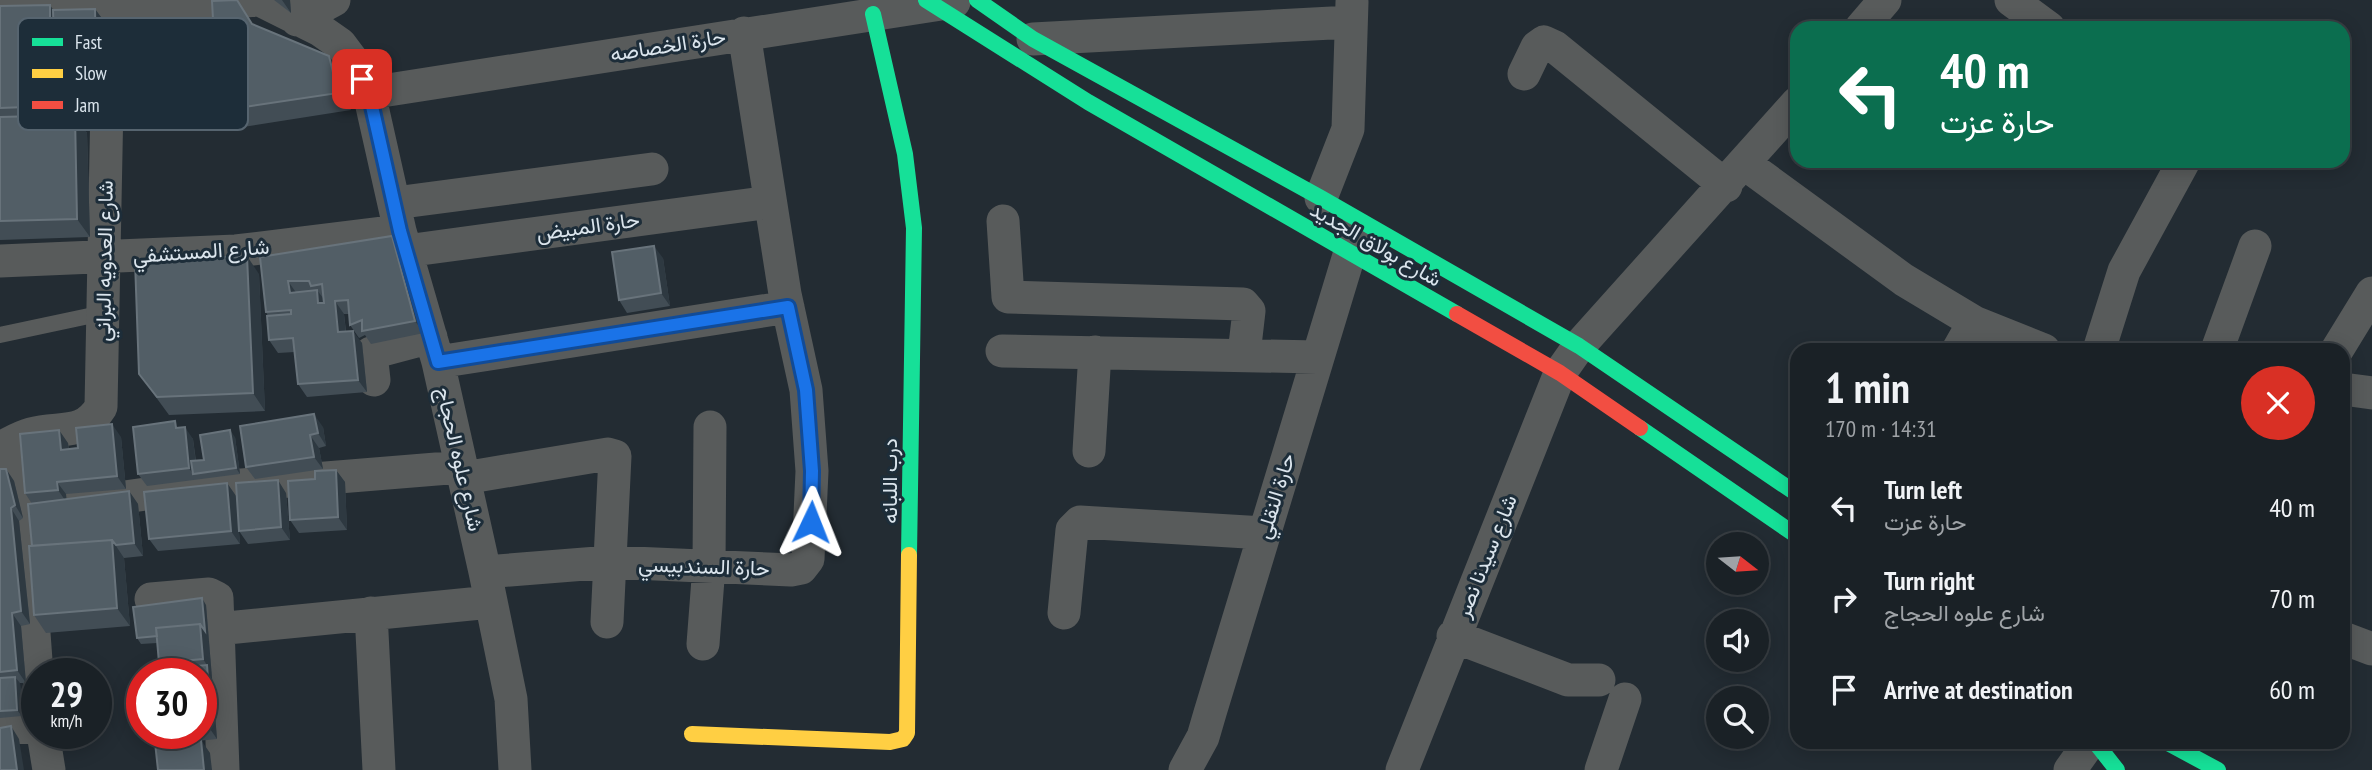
<!DOCTYPE html>
<meta charset="utf-8">
<style>
body{margin:0;font-family:"PT Sans Narrow",Vazirmatn,sans-serif;background:#23292e;color:#f1f3f6;height:100vh;display:flex;flex-direction:column;font-size:26px;white-space:nowrap}
*{box-sizing:border-box;margin:0}
p{font-size:23px;color:#9fa3a7}
.icon{flex:none;width:38px;height:38px;fill:none;stroke:currentColor;stroke-width:2;stroke-linecap:round;stroke-linejoin:round}
.map{position:relative;flex:1;overflow:hidden}
.sheet{position:absolute;left:1790px;top:343px;width:560px;height:406px;display:flex;flex-direction:column;background:#1a2126;border-radius:21px;box-shadow:0 4px 18px #0003,0 0 0 2px #383e43}
.sheet>*{flex:none}
.banner{position:absolute;left:1790px;top:21px;width:560px;height:147px;border-radius:21px;box-shadow:0 4px 18px #0003,0 0 0 2px #383e43;background:#0b6e4f;color:#fff;overflow:hidden}
.needle{width:46px;rotate:107deg}
.controls{position:absolute;left:1706px;top:532px;display:grid;gap:14px}
.controls a{display:grid;place-items:center;width:63px;height:63px;border-radius:50%;background:#1a2126;box-shadow:0 4px 18px #0003,0 0 0 2px #383e43;font-size:35px}
.speed{position:absolute;left:21px;top:658px;display:flex;gap:14px;font-size:35px;font-weight:700;text-align:center}
.speed>*{display:grid;place-content:center;width:91px;height:91px;border-radius:50%;background:#1a2126;box-shadow:0 4px 18px #0003,0 0 0 2px #383e43;line-height:1}
.speed small{font-size:18px;font-weight:400}
.speed .limit{border:10px solid #d22;background:#fff;color:#111}
.pin{position:absolute;display:grid;place-items:center;width:60px;height:60px;color:#fff;margin:-30px;border-radius:14px;box-shadow:0 4px 10px #0006}
.me{position:absolute;width:77px;margin:-38px;rotate:2deg;stroke-linejoin:round;filter:drop-shadow(0 0 5px #0008)}
.turn{display:flex;align-items:center;gap:24px;height:147px;padding:0 35px;font-size:32px}
.turn .icon{width:91px;height:91px;stroke-width:2.5}
.turn b{display:block;font-size:49px;line-height:60px}
.round{display:grid;place-items:center;flex:none;width:74px;height:74px;border-radius:37px;background:#23292e}
.head{display:flex;align-items:center;justify-content:space-between;height:119px;padding:0 35px}
h1{font-size:42px;font-weight:700;line-height:52px}
ul{padding:0;list-style:none}
li{display:flex;align-items:center;gap:21px;height:91px;padding:0 35px}
li div{flex:1}
li b{display:block;font-size:26px}
li em{font-style:normal}
.map>svg:first-child{display:block}
</style>
<div class="map">
<svg width="2372" height="770" viewBox="0 0 2372 770">
<rect width="100%" height="100%" fill="#232c33"/>
<g fill="none" stroke-linecap="round" stroke-linejoin="round">
<!-- lane -->
<path stroke="#585b5b" stroke-width="16" d="M0 335 103 313"/>
<!-- street -->
<path stroke="#585b5b" stroke-width="33" d="M260 0 320 30 340 44 355 64 369 93 400 231 438 362 485 572 511 699 515 770
M2011 0 2049 28
M296 2 297 20 334 0
M0 6H180L258 0
M1861 28 1885 0
M1033 39 1351 22
M1524 74 1537 47 1544 42 1555 47 1726 186
M369 93 954 2
M1745 164 1904 280 1974 322 2044 350
M1321 198 1348 129 1352 2
M395 203 652 169
M1003 221 1008 297 1243 304 1249 311 1244 354
M406 251 770 202
M0 261 236 251 400 231
M1958 350 1974 322
M2099 350 2124 271 2184 161
M2217 350 2255 246
M2337 350 2372 293
M1002 351 1317 357
M438 362 788 307
M374 380 371 353 431 337
M2343 389 2372 393
M12 442 25 511 37 674
M0 448C10 443 20 437 31 434 60 426 83 437 101 407L109 0
M1089 451 1095 352
M464 478 608 454 615 456 607 622
M25 511 167 491 461 467
M485 572 610 562 791 570 801 568 808 559 812 471 806 390 785 294 744 33
M151 599 209 594 217 598 223 770
M371 613 379 770
M1064 613 1072 530 1080 522 1264 533
M217 629 491 602
M1453 636 1568 680H1599
M2343 638 2372 649
M703 644 709 566 710 427
M0 729 37 726
M43 733 49 770
M1185 770 1203 737 1210 713 1357 229
M1402 770 1560 373 1579 346 1797 103
M1601 770 1625 699
M2070 770 2090 742"/>
<!-- fast -->
<path stroke="#16e098" stroke-width="16" d="M926 0 1088 102 1457 314
M977 0 1033 39 1321 198 1579 346 1797 494
M873 14 905 154 914 228 909 555
M1640 428 1797 536
M2095 742 2117 770
M2166 742 2218 770"/>
<!-- slow -->
<path stroke="#ffcf43" stroke-width="16" d="M692 734 890 742 903 739 907 733 909 555"/>
<!-- jam -->
<path stroke="#f24e42" stroke-width="16" d="M1457 314 1560 373 1640 428"/>
</g>
<!-- wall -->
<path fill="#424d55" d="M274 0H290L291 13Z
M0 6 53 10 95 9 104 21 106 123 81 124 87 133 90 237 0 240Z
M253 25 329 56 342 74 351 110 230 129 218 111Z
M401 249 424 333 371 344 365 335 359 338 350 325 349 314H344L346 331 362 343 367 392 307 397 298 384 295 352 278 353 269 340 268 316 266 312 260 257Z
M663 258 670 306 627 313 619 300Z
M259 274 265 411 169 415 139 374Z
M180 427 193 439 196 461 204 460 235 437 240 474 147 486 138 474Z
M323 427 326 446 319 448 323 469 255 479 246 467Z
M121 437 126 489 66 494V499L129 491 138 504 143 556 124 558 130 626 46 633 34 615 32 504 25 493 68 443 69 449 78 448Z
M0 469H6L14 481 23 518 19 521 30 624 21 626 26 683H20L22 716 0 718Z
M336 470 345 482 347 530 299 533 290 520 315 479Z
M227 483 236 496 240 544 158 551 149 539Z
M286 493 290 540 248 544 239 531Z
M206 605 217 739 197 741 210 753 154 733H201V674L163 669 159 663 157 643 141 644 137 638Z"/>
<!-- shaded-wall -->
<path fill="#2e3941" d="M282 0H290L291 13Z
M50 5 62 23 63 57 50 40Z
M95 9 104 21 106 123 97 111Z
M43 39 55 57 56 112 52 106 44 70Z
M329 56 342 74 351 110 338 93Z
M75 115 87 133 90 237 77 219Z
M392 236 401 249 424 333 415 321Z
M654 246 663 258 670 306 661 293Z
M247 256 259 274 265 411 253 393Z
M288 281 297 294 290 293Z
M317 290 326 302 318 303Z
M335 301 344 314 347 345 338 332Z
M353 331 362 343 367 392 358 380Z
M314 414 323 427 326 446 318 433Z
M112 424 121 437 126 489 117 476Z
M185 427 193 439 197 473 193 474 189 468Z
M59 430 68 443 70 463 61 450Z
M230 430 235 437 240 474 236 468Z
M310 435 319 448 323 469 314 457Z
M6 469 14 481 23 518 15 505Z
M336 470 345 482 347 530 338 517Z
M278 480 286 493 290 540 281 527Z
M57 482 66 494 67 503 58 490Z
M227 483 236 496 240 544 231 531Z
M129 491 138 504 143 556 134 543Z
M11 508 19 521 30 624 21 611Z
M112 540 124 558 130 626 117 608Z
M202 598 206 605 217 739 208 726 204 687 207 665 203 659 200 624Z
M12 613 21 626 26 683 17 670Z
M15 677 20 683 22 716 17 710Z
M11 726 19 739 24 770H17Z
M189 733H192L197 741 190 742Z
M201 740 210 753 212 770H204Z"/>
<!-- building -->
<path fill="#525e66" stroke="#68737b" stroke-width="2" fill-rule="evenodd" d="M237 0 252 24 329 56 338 93 218 111 212 1Z
M50 5V40L43 39 44 70 51 71 52 106 0 108V6Z
M95 9 97 111 56 112 55 76 51 71H47L46 44 54 45 53 10Z
M75 115 77 219 0 221V117Z
M392 236 415 321 362 331V320L350 325 348 300 335 301 338 332 353 331 358 380 298 384 293 338 269 340 267 316 291 314V310L266 312 260 257ZM288 281H309L311 286 322 284 324 303H318L317 290 290 293Z
M654 246 661 293 619 300 612 252Z
M247 256 253 393 157 397 139 374 135 261Z
M314 414 318 433 310 435 314 457 246 467 240 426Z
M175 421 176 428 185 427 189 468 138 474 133 427Z
M112 424 117 476 57 482 58 490 25 493 20 434 59 430 61 450 78 448 76 428Z
M230 430 236 468 193 474 191 461 204 460 200 435Z
M0 469H6L15 505 11 508 21 611 12 613 17 670 0 672Z
M336 470 338 517 290 520 288 481 315 479V471Z
M278 480 281 527 239 531 236 483Z
M227 483 231 531 149 539 144 492Z
M129 491 134 543 116 545 112 540 32 546 28 504Z
M112 540 117 608 34 615 29 546Z
M202 598 205 631 200 624 156 628 157 636 137 638 133 607Z
M200 624 203 659 159 663 156 628Z
M207 665 209 693 204 687 201 688V674H163V669Z
M15 677 17 710 0 711V678Z
M204 687 208 726 201 727V688Z
M11 726 17 770H0V728Z
M154 733H189L190 742 201 740 204 770H158Z"/>
<g fill="none" stroke-linecap="round" stroke-linejoin="round">
<defs>
<path id="route" d="M362 79 369 93 400 231 438 362 788 307 806 390 812 471 811 522"/>
</defs>
<!-- route casing -->
<use href="#route" stroke="#114b97" stroke-width="18"/>
<!-- route -->
<use href="#route" stroke="#1a73e8" stroke-width="12"/>
</g>
<g text-anchor="middle" dominant-baseline="central" stroke-width="6" stroke-linejoin="round" paint-order="stroke">
<!-- street labels -->
<g font-size="21" fill="#dbe5ed" stroke="#1d2d39">
<text transform="translate(668 45) rotate(-9)">حارة الخصاصه</text>
<text transform="translate(588 226) rotate(-8)">حارة المبيض</text>
<text transform="translate(1376 244) rotate(30)">شارع بولاق الجديد</text>
<text transform="translate(201 251) rotate(-4)">شارع المستشفي</text>
<text transform="translate(104 261) rotate(-89)">شارع العدويه البراني</text>
<text transform="translate(460 459) rotate(77)">شارع علوه الحجاج</text>
<text transform="translate(889 481) rotate(-90)">درب اللبانه</text>
<text transform="translate(1275 496) rotate(-73)">حارة النقلي</text>
<text transform="translate(1486 556) rotate(-68)">شارع سيدنا نصر</text>
<text transform="translate(704 566) rotate(2)">حارة السندبيسي</text>
</g>
</g>
<!-- legend -->
<rect x="18" y="18" width="230" height="112" rx="10" fill="#1d2d39" stroke="#56646f" stroke-width="2"/>
<rect x="32" y="38" width="31" height="8" fill="#16e098"/>
<rect x="32" y="69" width="31" height="9" fill="#ffcf43"/>
<rect x="32" y="101" width="31" height="8" fill="#f24e42"/>
<g font-size="19" fill="#dbe5ed">
<text x="75" y="49">Fast</text>
<text x="75" y="80">Slow</text>
<text x="75" y="112">Jam</text>
</g>
</svg>
<div class="controls">
<a><svg class="needle" viewBox="-14 -14 28 28"><path d="M0-13l5 13h-10z" fill="#e53935"/><path d="M0 13l5-13h-10z" fill="#9fa3a7"/></svg></a>
<a><svg class="icon" aria-label="sound" viewBox="0 0 24 24"><path d="M4 9h4l5-4v14l-5-4H4zM17 9q2 3 0 6"/></svg></a>
<a><svg class="icon" aria-label="search" viewBox="0 0 24 24"><circle cx="10" cy="10" r="6"/><path d="M15 15l6 6"/></svg></a>
</div>
<div class="speed"><div>29<small>km/h</small></div><div class="limit">30</div></div>
<div class="pin" style="left:362px;top:79px;background:#d93025"><svg class="icon" aria-label="arrive" viewBox="0 0 24 24"><path d="M6 21V4h12l-3 4 3 4H6"/></svg></div>
<svg class="me" style="left:811px;top:522px" viewBox="-20 -20 40 40"><path d="M0-17L14 15 0 8-14 15z" fill="#1a73e8" stroke="#fff" stroke-width="4"/></svg>
<div class="banner">
<div class="turn"><svg class="icon" aria-label="left" viewBox="0 0 24 24"><path d="M17 20v-9H6M10 6l-5 5 5 5"/></svg><div><b>40 m</b>حارة عزت</div></div>
</div>
<section class="sheet">
<div class="head"><div><h1>1 min</h1><p>170 m · 14:31</p></div><a class="round" style="background:#d93025;color:#fff"><svg class="icon" aria-label="close" viewBox="0 0 24 24"><path d="M6 6l12 12M18 6L6 18"/></svg></a></div>
<ul>
<li><svg class="icon" aria-label="left" viewBox="0 0 24 24"><path d="M17 20v-9H6M10 6l-5 5 5 5"/></svg><div><b>Turn left</b><p>حارة عزت</p></div><em>40 m</em></li>
<li><svg class="icon" aria-label="right" viewBox="0 0 24 24"><path d="M7 20v-9h11M14 6l5 5-5 5"/></svg><div><b>Turn right</b><p>شارع علوه الحجاج</p></div><em>70 m</em></li>
<li><svg class="icon" aria-label="arrive" viewBox="0 0 24 24"><path d="M6 21V4h12l-3 4 3 4H6"/></svg><div><b>Arrive at destination</b></div><em>60 m</em></li>
</ul>
</section>
</div>
